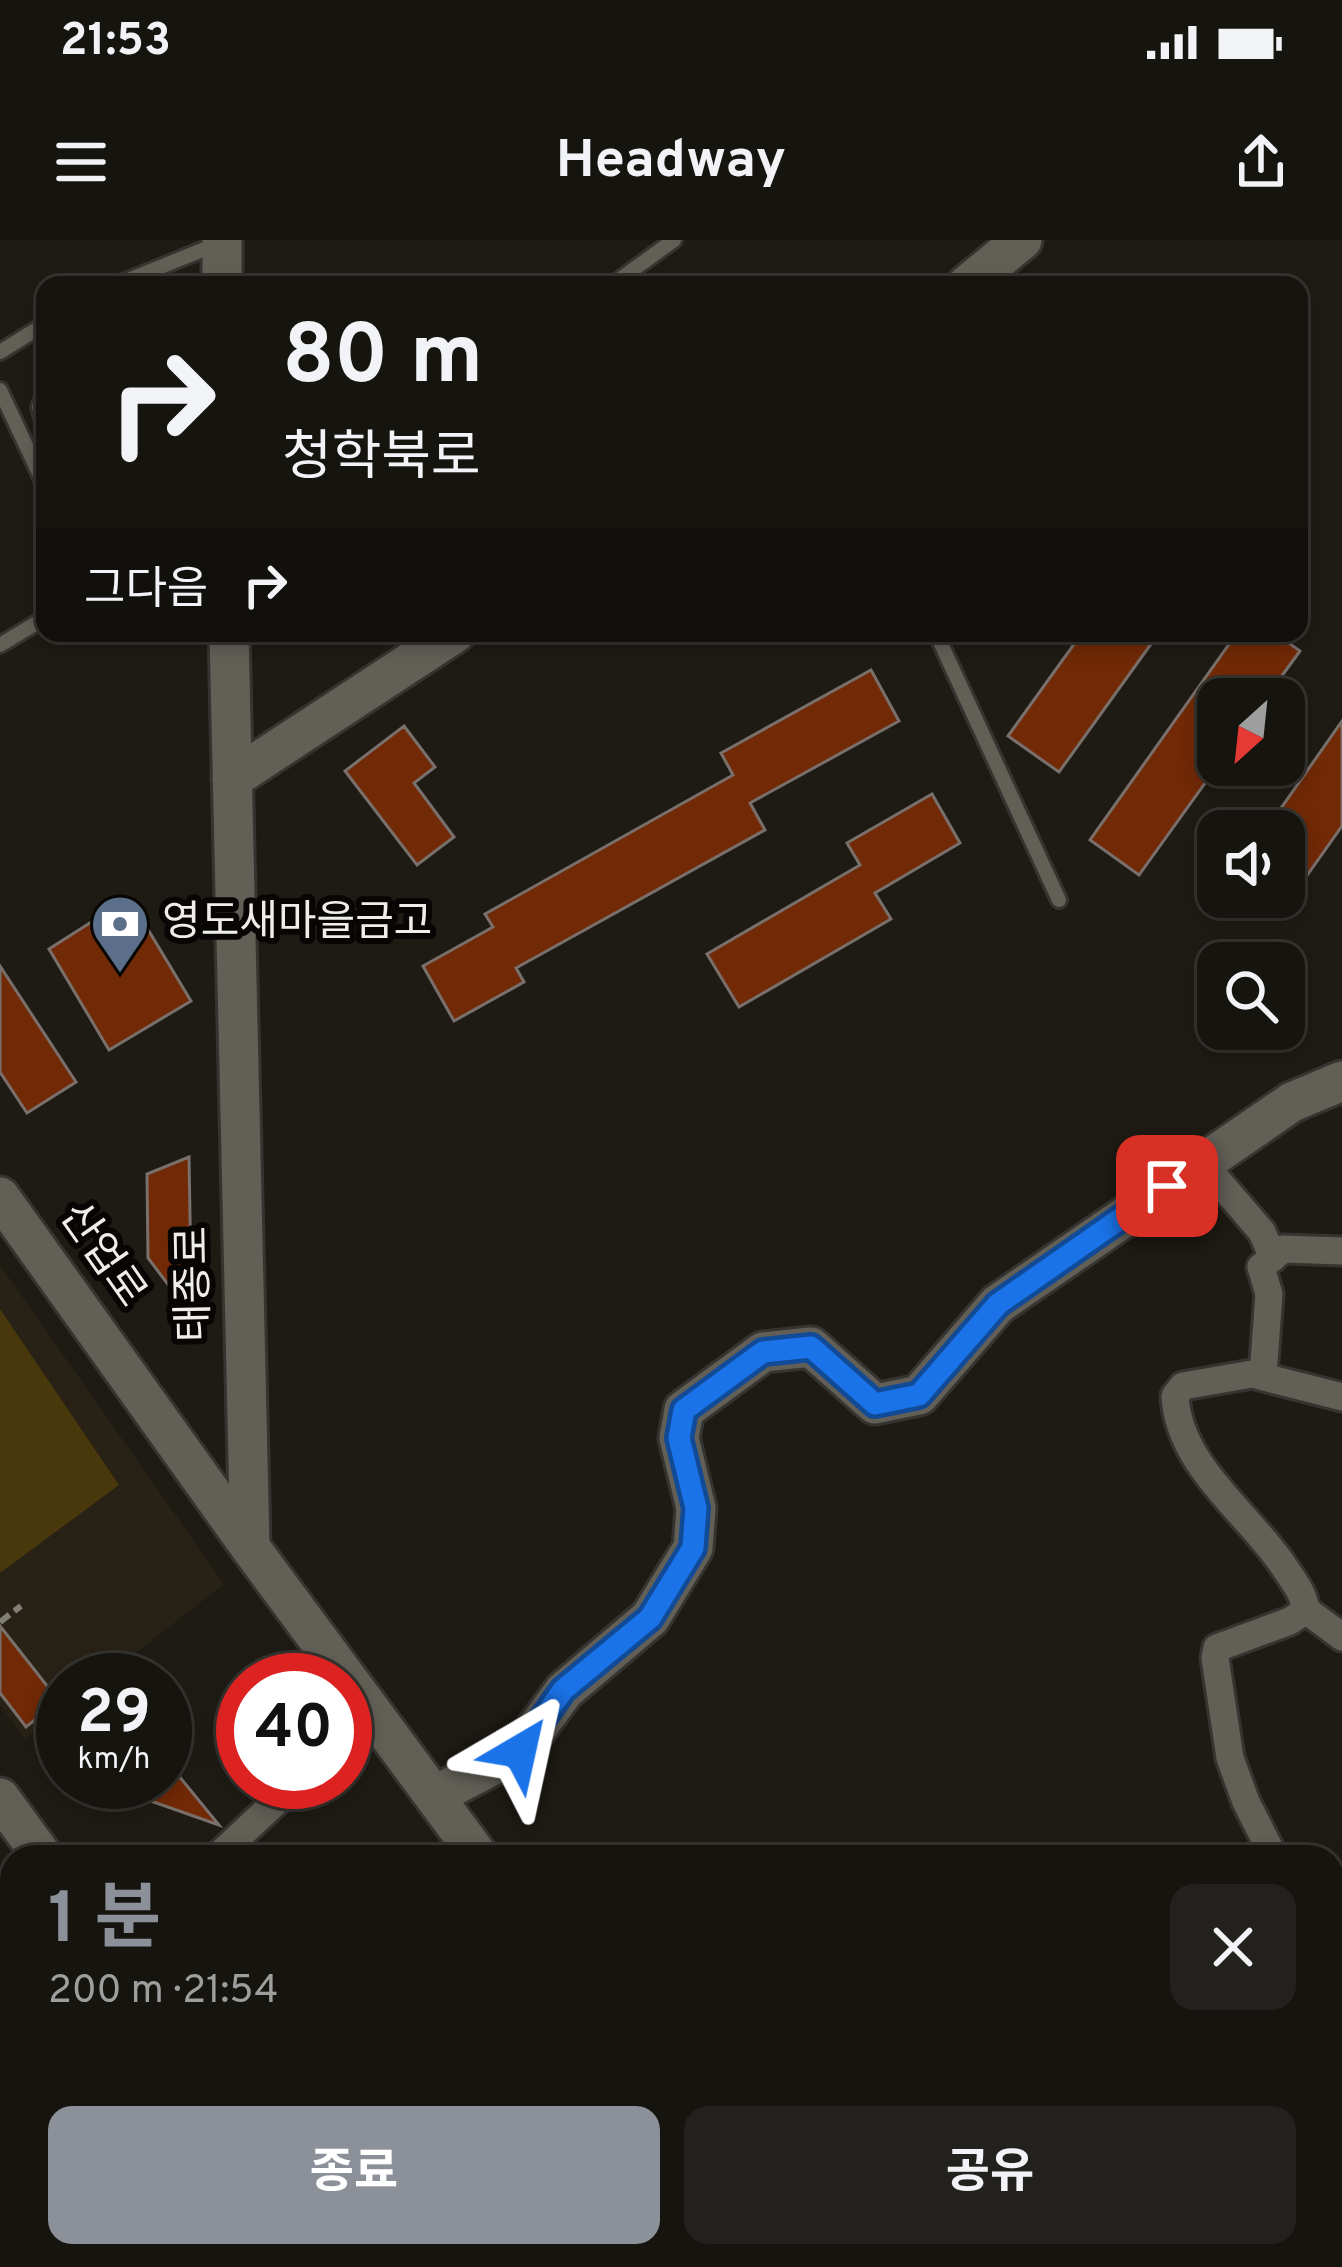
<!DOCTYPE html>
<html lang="ko">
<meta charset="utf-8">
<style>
body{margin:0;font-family:Overpass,"Noto Sans KR",sans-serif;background:#23211d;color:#f1f3f6;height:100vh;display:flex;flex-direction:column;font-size:45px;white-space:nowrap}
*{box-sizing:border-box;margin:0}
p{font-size:39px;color:#9e9e9e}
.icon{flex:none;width:66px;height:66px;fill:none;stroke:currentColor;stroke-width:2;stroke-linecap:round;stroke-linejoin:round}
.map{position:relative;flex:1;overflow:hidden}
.sheet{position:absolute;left:0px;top:1605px;width:1344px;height:423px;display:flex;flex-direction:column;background:#16140f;border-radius:36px 36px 0 0;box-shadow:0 6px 18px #0003,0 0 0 3px #35332f}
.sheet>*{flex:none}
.guide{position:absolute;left:36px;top:36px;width:1272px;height:366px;border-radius:24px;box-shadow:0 6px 18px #0003,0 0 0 3px #35332f;background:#16140f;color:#f1f3f6;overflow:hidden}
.needle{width:78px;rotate:207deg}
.controls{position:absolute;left:1197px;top:438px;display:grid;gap:24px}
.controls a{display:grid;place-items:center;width:108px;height:108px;border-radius:24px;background:#16140f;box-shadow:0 6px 18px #0003,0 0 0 3px #35332f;font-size:60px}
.speed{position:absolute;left:36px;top:1413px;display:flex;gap:24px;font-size:60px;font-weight:700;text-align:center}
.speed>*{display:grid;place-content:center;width:156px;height:156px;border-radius:50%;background:#16140f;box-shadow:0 6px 18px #0003,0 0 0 3px #35332f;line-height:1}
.speed small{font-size:30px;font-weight:400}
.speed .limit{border:18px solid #d22;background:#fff;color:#111}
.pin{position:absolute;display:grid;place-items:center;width:102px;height:102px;color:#fff;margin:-51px;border-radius:24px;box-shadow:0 6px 18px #0006}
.me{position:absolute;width:132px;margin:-66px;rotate:36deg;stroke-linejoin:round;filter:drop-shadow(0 0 9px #0008)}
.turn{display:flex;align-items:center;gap:42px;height:252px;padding:0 48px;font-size:54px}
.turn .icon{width:156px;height:156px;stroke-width:2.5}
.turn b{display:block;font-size:84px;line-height:102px}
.then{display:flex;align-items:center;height:114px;padding:0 48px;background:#0003;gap:24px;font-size:45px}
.round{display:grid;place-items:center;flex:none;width:126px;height:126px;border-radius:24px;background:#23211d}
.head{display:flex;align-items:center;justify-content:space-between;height:204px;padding:0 48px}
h1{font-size:72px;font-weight:700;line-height:90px;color:#8c9099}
.action{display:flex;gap:24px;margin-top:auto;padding:24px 48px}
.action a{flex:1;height:138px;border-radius:24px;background:#8c9099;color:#fff;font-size:48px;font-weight:700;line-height:138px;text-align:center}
.action a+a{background:#23211d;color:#f1f3f6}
.status{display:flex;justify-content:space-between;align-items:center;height:84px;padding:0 60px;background:#16140f;direction:ltr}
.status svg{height:33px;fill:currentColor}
header{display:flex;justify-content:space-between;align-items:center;height:156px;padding:0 48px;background:#16140f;font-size:54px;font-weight:700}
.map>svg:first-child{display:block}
</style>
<div class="status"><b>21:53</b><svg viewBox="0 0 49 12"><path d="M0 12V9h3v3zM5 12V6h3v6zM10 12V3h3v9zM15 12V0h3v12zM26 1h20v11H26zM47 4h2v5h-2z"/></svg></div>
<header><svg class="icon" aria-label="menu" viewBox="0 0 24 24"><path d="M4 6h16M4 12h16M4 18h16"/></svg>Headway<svg class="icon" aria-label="share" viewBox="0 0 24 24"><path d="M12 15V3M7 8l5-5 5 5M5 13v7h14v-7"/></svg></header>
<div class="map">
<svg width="1342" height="2027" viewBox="0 0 1342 2027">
<rect width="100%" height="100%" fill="#1e1b14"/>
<!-- built -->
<path fill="#272215" d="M0 1025 224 1344 101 1440H63V1469L25 1499 0 1465Z
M0 1667 12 1683V2016H256L264 2027H0Z"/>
<!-- green -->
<path fill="#48380b" d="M0 1069 119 1245 0 1333Z"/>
<!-- building -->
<path fill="#712906" stroke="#796f6b" stroke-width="3" d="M1082 393H1159L1059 532 1008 496Z
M1237 393H1275L1300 411 1265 459H1218V525L1139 635 1090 600Z
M871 430 899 481 750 563 765 590 516 728 524 742 454 781 423 726 493 687 485 674 733 535 721 513Z
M1342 481V586L1284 668V591H1265Z
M404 486 435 527 414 543 454 597 417 625 345 531Z
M932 554 960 603 875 653 891 679 739 767 707 714 860 625 847 603Z
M129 658 191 761 109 810 49 709Z
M0 726 76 842 27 873 0 832Z
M189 917 191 1034 176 1055 148 1018 147 934Z
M0 1386 59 1461 26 1487 0 1453Z
M165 1519 219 1585 108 1546 109 1542H165Z"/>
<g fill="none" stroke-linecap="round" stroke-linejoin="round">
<defs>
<path id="lane" d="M116 45 217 4
M612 45 674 0
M0 112 45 84
M0 150 45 246
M43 182 39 167 45 154
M936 393 1059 660
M0 405 45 378"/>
<path id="street" d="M1202 922 1262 992 1273 1018
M1263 1135 1269 1054 1261 1027 1283 1009 1342 1011
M1342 1157 1252 1134 1183 1146 1175 1156C1179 1227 1249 1273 1285 1328 1294 1342 1304 1354 1306 1370L1342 1397
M345 1495 370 1470
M217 1617 297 1542
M1274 1617 1246 1562 1230 1518 1215 1418 1217 1408 1290 1381 1306 1370
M1332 1726 1342 1744"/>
<path id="secondary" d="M222 0V45
M967 45 1022 0
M229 393 250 1307 479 1617
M232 539 455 393
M0 957 250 1307
M434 1556 520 1511 564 1451 650 1378 693 1308 696 1268 679 1198 684 1170 763 1112 811 1107 875 1164 919 1155 998 1064 1292 862 1342 841
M0 1558 43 1617
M320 2016 327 2027
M775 2016 783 2027
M1240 2027 1279 2022 1308 2027"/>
</defs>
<!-- lane casing -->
<use href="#lane" stroke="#363430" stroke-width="20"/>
<!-- street casing -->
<use href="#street" stroke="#363430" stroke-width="33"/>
<!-- secondary casing -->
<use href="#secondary" stroke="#363430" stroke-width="45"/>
<!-- path -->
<path stroke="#827f79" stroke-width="6" stroke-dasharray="12 6" stroke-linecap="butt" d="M0 1382 21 1366"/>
<!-- lane -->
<use href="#lane" stroke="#625f57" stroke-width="14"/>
<!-- street -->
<use href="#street" stroke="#625f57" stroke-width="27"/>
<!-- secondary -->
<use href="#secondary" stroke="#625f57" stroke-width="39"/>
</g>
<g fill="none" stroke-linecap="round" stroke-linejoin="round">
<defs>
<path id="route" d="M520 1511 563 1450 650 1378 693 1308 696 1268 679 1198 684 1170 763 1112 811 1107 875 1164 919 1155 998 1064 1167 946"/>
</defs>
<!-- route casing -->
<use href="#route" stroke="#114b97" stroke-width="30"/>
<!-- route -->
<use href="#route" stroke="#1a73e8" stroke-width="21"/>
</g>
<!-- icons -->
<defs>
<symbol id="bank-pin" viewBox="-11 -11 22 30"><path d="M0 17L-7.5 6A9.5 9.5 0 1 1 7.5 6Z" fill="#5c6f8a" stroke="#070604"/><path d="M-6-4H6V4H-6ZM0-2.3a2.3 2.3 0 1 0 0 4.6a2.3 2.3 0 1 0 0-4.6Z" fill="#fff"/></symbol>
</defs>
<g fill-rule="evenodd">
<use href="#bank-pin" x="87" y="651" width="66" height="90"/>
</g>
<g text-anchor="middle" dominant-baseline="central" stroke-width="12" stroke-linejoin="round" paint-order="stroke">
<!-- poi labels -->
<g font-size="42" fill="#f0eee9" stroke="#070604" text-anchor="start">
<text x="162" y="684">영도새마을금고</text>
</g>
<!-- street labels -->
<g font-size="42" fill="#f0eee9" stroke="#070604">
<text transform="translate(101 1016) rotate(55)">산업로</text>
<text transform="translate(196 1044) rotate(-91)">태종로</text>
</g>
</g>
</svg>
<div class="controls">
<a><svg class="needle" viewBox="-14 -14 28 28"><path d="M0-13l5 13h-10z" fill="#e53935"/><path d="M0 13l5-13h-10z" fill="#9e9e9e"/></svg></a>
<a><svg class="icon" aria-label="sound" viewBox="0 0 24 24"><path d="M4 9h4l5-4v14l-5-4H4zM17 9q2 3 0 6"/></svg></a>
<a><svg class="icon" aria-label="search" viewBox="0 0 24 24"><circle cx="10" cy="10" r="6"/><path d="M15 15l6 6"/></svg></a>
</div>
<div class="speed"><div>29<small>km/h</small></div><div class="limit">40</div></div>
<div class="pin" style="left:1167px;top:946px;background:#d93025"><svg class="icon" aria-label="arrive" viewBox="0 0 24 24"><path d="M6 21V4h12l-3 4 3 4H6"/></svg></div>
<svg class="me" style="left:520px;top:1511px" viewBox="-20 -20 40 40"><path d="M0-17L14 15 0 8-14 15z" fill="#1a73e8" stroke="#fff" stroke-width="4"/></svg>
<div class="guide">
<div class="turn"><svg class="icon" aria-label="right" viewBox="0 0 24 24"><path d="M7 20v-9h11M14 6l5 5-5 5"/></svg><div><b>80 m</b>청학북로</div></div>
<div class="then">그다음<svg class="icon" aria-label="right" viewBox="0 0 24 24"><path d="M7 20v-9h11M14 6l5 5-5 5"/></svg></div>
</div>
<section class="sheet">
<div class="head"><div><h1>1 분</h1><p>200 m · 21:54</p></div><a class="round"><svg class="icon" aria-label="close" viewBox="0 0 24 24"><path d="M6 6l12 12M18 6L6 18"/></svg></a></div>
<div class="action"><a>종료</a><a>공유</a></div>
</section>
</div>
